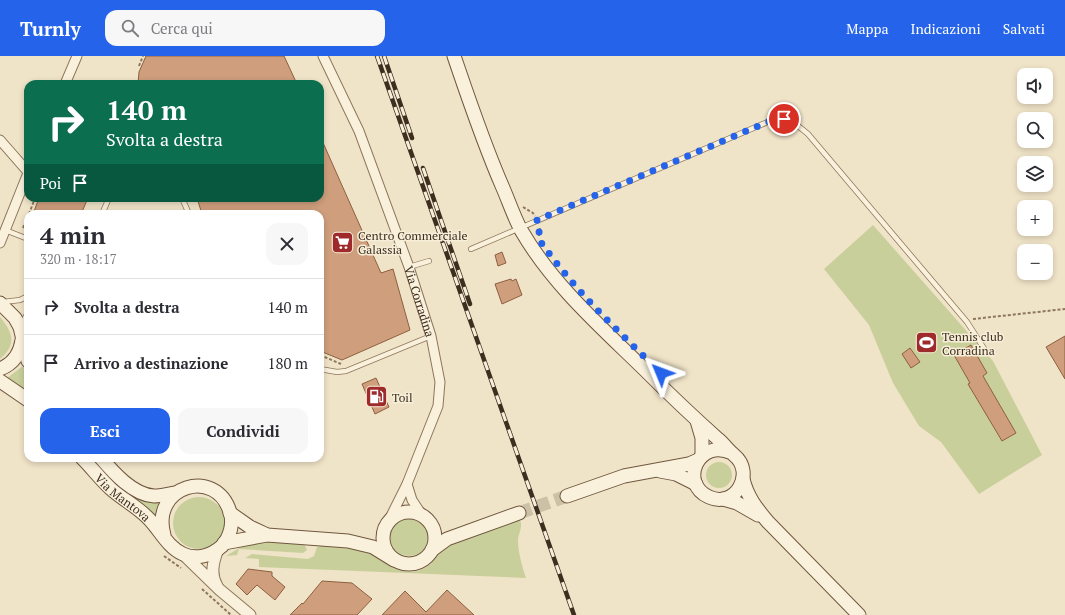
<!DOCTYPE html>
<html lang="it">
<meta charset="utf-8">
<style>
body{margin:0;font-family:"PT Serif",serif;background:#f7f7f7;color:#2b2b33;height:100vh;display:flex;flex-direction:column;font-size:15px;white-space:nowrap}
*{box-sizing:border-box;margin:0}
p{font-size:13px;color:#7c7c81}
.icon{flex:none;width:22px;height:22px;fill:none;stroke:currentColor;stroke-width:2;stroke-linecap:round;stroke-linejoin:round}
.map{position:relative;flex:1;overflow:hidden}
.sheet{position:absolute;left:24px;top:154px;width:300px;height:252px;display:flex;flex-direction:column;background:#fff;border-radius:12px;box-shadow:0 2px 6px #0003}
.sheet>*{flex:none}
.hud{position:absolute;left:24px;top:24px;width:300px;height:122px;border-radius:12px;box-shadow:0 2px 6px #0003;background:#0b6e4f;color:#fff;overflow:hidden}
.buttons{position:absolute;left:1017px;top:12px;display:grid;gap:8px}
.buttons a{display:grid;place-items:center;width:36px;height:36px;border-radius:8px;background:#fff;box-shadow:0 2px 6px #0003;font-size:20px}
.pin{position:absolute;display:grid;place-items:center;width:34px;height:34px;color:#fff;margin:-17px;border:2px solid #fff;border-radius:50%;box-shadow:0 1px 4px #0007}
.me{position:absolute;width:44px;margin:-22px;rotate:314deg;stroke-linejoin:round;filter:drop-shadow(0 0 3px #0008)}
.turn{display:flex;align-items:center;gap:14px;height:84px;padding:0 16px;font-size:18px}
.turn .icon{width:52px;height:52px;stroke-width:2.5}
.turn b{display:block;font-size:28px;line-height:34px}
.then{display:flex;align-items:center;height:38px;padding:0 16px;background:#0003;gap:8px;font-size:15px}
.round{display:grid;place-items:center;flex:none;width:42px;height:42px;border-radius:12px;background:#f7f7f7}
.headline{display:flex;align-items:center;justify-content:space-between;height:68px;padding:0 16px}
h1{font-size:24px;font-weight:700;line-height:30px}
.primary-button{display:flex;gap:8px;margin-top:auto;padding:8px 16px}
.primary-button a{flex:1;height:46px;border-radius:12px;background:#2563eb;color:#fff;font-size:16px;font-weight:700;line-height:46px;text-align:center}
.primary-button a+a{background:#f7f7f7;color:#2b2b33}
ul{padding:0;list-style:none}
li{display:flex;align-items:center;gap:12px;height:56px;padding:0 16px;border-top:1px solid #e1e1e2}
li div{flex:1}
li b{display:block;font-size:15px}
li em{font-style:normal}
header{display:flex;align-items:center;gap:24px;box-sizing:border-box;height:56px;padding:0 20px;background:#2563eb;color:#fff}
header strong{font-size:19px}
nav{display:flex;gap:22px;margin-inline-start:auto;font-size:14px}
.search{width:280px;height:36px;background:#f7f7f7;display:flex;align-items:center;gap:10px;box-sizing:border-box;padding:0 14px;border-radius:12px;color:#7c7c81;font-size:15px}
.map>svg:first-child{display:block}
</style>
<header>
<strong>Turnly</strong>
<div class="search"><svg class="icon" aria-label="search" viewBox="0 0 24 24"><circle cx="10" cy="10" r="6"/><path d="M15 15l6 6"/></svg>Cerca qui</div>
<nav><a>Mappa</a><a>Indicazioni</a><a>Salvati</a></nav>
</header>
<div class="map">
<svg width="1065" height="559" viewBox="0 0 1065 559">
<rect width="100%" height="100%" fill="#f0e4c8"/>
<!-- green -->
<path fill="#c9cf9b" d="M873 169 993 305 1042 399 979 438 941 386 919 370 893 327 869 269 824 213Z
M0 261C13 276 17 289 0 303Z
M23 310 28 324V336L7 322Z
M91 402H94C111 421 134 447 161 448L156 462 146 451 116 429Z
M706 419a13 13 0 1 1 26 0a13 13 0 1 1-26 0Z
M173 467a26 26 0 1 1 52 0a26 26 0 1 1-52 0Z
M390 481a19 19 0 1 1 38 0a19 19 0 1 1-38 0Z
M520 464C523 471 519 476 518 483 518 496 522 510 526 522L259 511V503L245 502 252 498 308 503 314 500 317 491 321 490C334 490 348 490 361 492 384 497 398 526 425 512 433 508 436 501 441 494 444 491 448 489 451 487Z
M259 486 304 488 307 494 303 497 239 493 237 499 226 500 246 488Z"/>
<!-- building -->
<path fill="#cf9f7d" stroke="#8d5f41" d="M146 0H284L297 28H138L139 16Z
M320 80 381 217 393 213 410 274 342 304 320 295V158H202L197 142H320Z
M39 142H88L81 158H33Z
M502 196 506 207 498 210 495 199Z
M511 223 512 225 516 223 522 239 502 248 495 228Z
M1065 280V323L1046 291Z
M971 289 987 317 983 320 1016 377 1002 385 968 328 970 327 954 299Z
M910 292 920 306 911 312 902 298Z
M376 322 389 351 375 358 362 328Z
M248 513 272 516V520L285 531 275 544 257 529 247 539 236 528Z
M322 525 352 527 372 543 357 559H290L302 547 303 548Z
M447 534 474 559H382L405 535 426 556Z"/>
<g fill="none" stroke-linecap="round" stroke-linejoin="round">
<!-- secondary-tunnel -->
<path stroke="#ccc0a6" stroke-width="13" stroke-dasharray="13 6" stroke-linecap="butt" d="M519 457 567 440"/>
<defs>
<path id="service" d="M182 142 189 158
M102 158 109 142
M5 174 28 183
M471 193 770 65C789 62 794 66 808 78L967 266 985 294
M409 211 429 205
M3 246 20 244 28 240
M21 270 28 256
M320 313 337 316 346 315 431 280"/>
<g id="minor">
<path id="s1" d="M323 0 359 75 409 211 431 280 440 326 438 350 407 428 389 464"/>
<path d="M65 28 77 0"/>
<path d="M0 84 28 116"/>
<path d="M0 187 28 117"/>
<path d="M407 428 412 444 422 459"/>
</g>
<path id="tertiary" d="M183 498 220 534 250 559
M217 530C210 518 213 506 218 493"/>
<g id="secondary">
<path d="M454 0C469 44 484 89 503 132 509 146 514 161 521 174 552 228 600 270 644 313 668 337 692 360 718 383 724 388 728 394 734 399 756 417 735 453 709 441 678 427 699 381 732 397"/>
<path d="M0 247 15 262 20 271 28 305"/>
<path d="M0 313C13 308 20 298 22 284"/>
<path d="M0 325 28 344"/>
<path d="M697 365 702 382V400"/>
<path id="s2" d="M82 402C92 412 101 424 111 433 122 443 136 450 147 461 159 472 167 491 183 498 196 504 211 500 222 490 230 481 234 467 230 456 216 410 150 430 164 479"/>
<path d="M101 402C113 416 133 439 154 440 161 440 168 438 176 437"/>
<path d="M660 415 676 418 696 428"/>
<path d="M743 423C747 440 756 452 768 466L859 559"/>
<path d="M567 440 624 420 689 408 698 404"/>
<path d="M723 443 737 447 758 459"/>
<circle cx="409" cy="482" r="26"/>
<path d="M230 457 250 471 265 478"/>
<path d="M224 487 267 479 348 485 373 491 394 504"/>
<path d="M432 494 447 483 519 457"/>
</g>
</defs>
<!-- service casing -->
<use href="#service" stroke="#8d765c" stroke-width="6"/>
<!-- minor casing -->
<use href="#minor" stroke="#8d765c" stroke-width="11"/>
<!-- tertiary casing -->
<use href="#tertiary" stroke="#8d765c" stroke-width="13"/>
<!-- secondary casing -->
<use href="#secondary" stroke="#6f573f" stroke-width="15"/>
<!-- path -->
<path stroke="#8d765c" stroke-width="2" stroke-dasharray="3 2" stroke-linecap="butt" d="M139 10 143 0
M523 151 533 157 535 160
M29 158 35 142
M23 172 28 160
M539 180 540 171
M973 263 1065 253
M320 299 341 308
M164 500 181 512
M202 533 231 559"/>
<!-- service -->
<use href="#service" stroke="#faf1dc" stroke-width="4.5"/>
<!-- minor -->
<use href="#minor" stroke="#faf1dc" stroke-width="9"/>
<!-- tertiary -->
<use href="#tertiary" stroke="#faf1dc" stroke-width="11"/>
<!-- secondary -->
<use href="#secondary" stroke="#faf1dc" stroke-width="13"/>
<defs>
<path id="rail" d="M377 0 574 559
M384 0 412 82
M423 112 470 248"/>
</defs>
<!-- rail casing -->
<use href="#rail" stroke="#3d2e20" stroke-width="4.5"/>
<!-- rail -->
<use href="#rail" stroke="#f7eed8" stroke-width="3" stroke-dasharray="9" stroke-linecap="butt"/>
</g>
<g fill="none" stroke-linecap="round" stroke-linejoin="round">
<!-- route -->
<path stroke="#2563eb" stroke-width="7" stroke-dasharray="0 12.6" d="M661 317C618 275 573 233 538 182L540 171 537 164 770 65 784 63"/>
</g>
<!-- icons -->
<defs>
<symbol id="supermarket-square" viewBox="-11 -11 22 22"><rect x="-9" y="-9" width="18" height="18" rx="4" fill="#9e2a2b" stroke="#f7eed8"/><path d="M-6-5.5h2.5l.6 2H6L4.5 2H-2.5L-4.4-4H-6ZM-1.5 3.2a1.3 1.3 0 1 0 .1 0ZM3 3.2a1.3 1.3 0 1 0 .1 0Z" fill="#fff"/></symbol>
<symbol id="stadium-square" viewBox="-11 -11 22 22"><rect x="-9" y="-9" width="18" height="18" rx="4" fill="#9e2a2b" stroke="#f7eed8"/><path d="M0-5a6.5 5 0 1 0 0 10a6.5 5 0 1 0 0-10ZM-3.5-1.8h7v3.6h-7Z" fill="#fff"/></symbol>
<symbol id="fuel-square" viewBox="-11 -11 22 22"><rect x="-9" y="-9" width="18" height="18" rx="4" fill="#9e2a2b" stroke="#f7eed8"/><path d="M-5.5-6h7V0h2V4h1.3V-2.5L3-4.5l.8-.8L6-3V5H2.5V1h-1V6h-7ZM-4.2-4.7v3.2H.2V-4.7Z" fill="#fff"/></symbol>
</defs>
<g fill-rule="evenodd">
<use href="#supermarket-square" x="330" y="174" width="25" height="25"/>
<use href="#stadium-square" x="914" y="274" width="25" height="25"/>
<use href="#fuel-square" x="364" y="328" width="25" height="25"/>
</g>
<g text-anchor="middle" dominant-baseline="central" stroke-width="3" stroke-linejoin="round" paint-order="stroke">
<!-- poi labels -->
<g font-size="12" fill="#3d2e20" stroke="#f7eed8" text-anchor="start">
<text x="358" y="179">Centro Commerciale<tspan x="358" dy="14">Galassia</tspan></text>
<text x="942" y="280">Tennis club<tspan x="942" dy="14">Corradina</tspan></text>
<text x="392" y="341">Toil</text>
</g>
<!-- street labels -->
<g font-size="12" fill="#3d2e20" stroke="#f7eed8">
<text stroke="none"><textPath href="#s1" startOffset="264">Via Corradina</textPath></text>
<text stroke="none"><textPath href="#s2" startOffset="57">Via Mantova</textPath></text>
</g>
</g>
</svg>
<div class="buttons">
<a><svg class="icon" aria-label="sound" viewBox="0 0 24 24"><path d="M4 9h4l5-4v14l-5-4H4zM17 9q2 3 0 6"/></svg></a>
<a><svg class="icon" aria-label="search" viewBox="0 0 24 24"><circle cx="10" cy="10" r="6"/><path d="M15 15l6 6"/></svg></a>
<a><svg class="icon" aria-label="layers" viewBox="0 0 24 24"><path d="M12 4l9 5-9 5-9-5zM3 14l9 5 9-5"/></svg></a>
<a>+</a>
<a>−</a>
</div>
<div class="pin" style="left:784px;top:63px;background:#d93025"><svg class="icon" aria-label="arrive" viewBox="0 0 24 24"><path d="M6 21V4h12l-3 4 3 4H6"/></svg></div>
<svg class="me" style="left:661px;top:317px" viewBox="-20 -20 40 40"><path d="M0-17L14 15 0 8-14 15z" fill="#2563eb" stroke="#fff" stroke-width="4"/></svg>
<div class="hud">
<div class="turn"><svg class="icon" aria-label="right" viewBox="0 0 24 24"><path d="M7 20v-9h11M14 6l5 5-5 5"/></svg><div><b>140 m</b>Svolta a destra</div></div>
<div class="then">Poi<svg class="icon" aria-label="arrive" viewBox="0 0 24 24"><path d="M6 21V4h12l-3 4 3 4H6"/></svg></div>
</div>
<section class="sheet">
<div class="headline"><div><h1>4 min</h1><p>320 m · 18:17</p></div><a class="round"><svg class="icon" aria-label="close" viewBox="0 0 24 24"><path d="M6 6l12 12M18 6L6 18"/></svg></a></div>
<ul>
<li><svg class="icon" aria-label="right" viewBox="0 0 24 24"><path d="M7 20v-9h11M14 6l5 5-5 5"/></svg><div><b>Svolta a destra</b></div><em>140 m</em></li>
<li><svg class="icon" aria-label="arrive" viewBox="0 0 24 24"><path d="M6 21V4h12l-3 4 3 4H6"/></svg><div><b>Arrivo a destinazione</b></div><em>180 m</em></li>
</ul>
<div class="primary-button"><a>Esci</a><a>Condividi</a></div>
</section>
</div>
